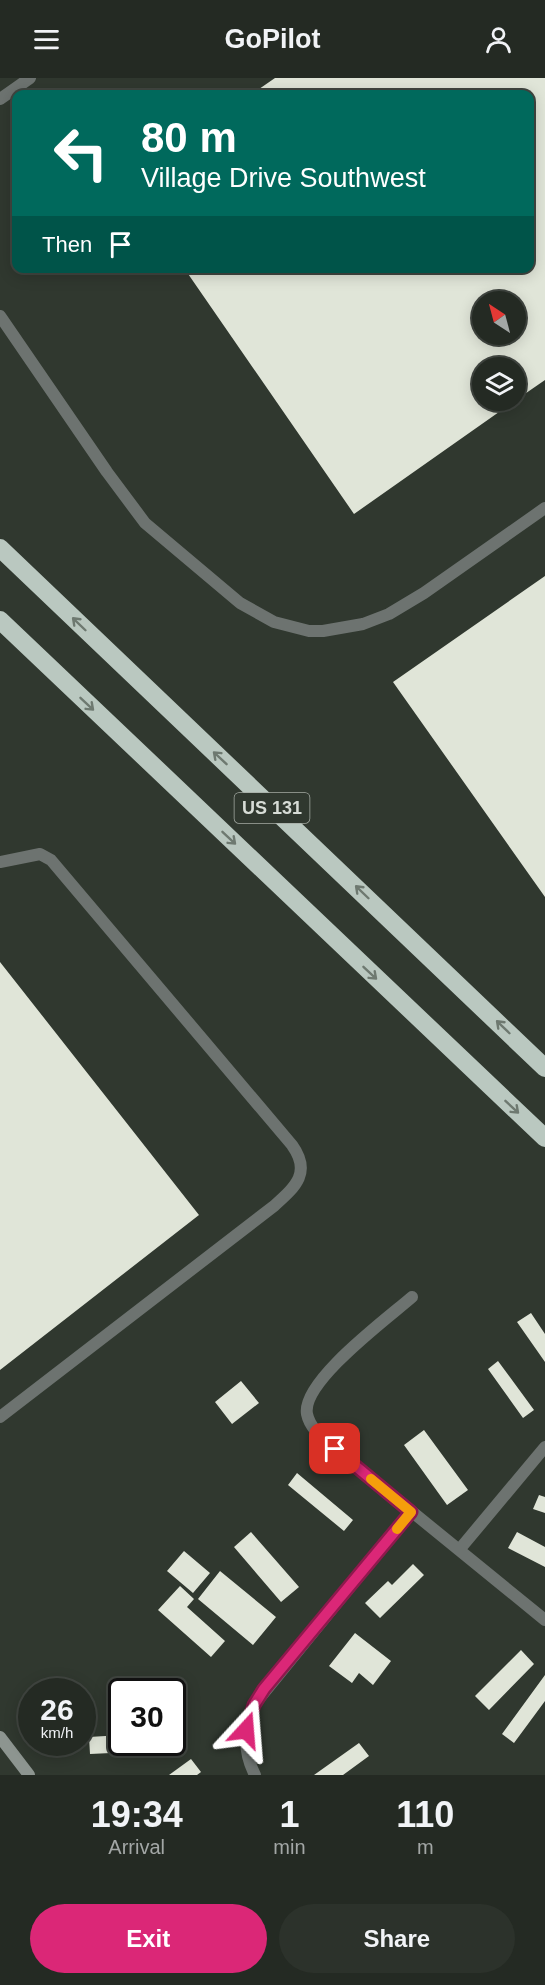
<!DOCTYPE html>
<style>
body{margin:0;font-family:Arial,sans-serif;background:#2c322b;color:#f1f3f6;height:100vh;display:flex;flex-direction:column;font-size:22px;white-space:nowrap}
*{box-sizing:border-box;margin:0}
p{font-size:20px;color:#a3a7a6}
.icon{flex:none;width:33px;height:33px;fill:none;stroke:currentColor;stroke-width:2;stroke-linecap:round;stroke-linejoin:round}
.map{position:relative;height:1697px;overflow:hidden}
.side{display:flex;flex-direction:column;background:#242a23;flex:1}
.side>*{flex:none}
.hud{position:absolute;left:12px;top:12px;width:522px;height:183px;border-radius:12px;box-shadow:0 3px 15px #0003,0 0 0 2px #414641;background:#00695c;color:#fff;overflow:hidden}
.needle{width:39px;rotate:324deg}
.buttons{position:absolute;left:472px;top:213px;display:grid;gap:12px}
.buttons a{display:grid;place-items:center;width:54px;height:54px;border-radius:50%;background:#242a23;box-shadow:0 3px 15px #0003,0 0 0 2px #414641;font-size:30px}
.speed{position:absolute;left:18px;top:1600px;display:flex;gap:12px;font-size:30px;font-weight:700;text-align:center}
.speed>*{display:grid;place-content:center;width:78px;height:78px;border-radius:50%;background:#242a23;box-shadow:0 3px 15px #0003,0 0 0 2px #414641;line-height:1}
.speed small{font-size:15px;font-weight:400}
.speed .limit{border:3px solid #111;border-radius:9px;background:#fff;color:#111}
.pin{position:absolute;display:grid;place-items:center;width:51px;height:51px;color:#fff;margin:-26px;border-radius:12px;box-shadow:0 3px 9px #0006}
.me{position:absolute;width:66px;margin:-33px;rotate:19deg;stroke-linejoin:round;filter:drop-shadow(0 0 4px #0008)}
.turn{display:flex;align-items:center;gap:21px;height:126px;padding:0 30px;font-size:27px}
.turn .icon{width:78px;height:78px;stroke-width:2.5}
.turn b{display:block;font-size:42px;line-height:51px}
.then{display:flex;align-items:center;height:57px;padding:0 30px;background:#0003;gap:12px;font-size:22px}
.eta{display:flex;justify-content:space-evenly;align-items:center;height:102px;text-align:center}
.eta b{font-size:36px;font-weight:700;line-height:42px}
.button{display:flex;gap:12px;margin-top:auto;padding:12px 30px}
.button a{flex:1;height:69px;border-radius:36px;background:#db2777;color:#fff;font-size:24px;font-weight:700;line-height:69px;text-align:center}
.button a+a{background:#2c322b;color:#f1f3f6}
header{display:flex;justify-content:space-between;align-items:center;height:78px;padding:0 30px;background:#242a23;font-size:27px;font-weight:700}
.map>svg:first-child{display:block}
</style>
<header><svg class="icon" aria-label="menu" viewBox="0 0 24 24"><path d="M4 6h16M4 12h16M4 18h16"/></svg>GoPilot<svg class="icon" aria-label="person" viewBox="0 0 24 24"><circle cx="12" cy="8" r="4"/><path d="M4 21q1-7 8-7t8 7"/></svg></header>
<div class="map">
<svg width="545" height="1697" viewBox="0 0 545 1697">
<rect width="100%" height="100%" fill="#30382f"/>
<!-- building -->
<path fill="#e0e5d8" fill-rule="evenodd" d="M275 0H545V302L516 322V290H483V322H516L354 436 184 190H530V16H252ZM483 224H516V256H483Z
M545 498V819L393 604Z
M0 884 199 1137 0 1292Z
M531 1235 545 1256V1284L517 1244Z
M498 1283 534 1332 523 1340 488 1291Z
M241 1303 259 1325 232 1346 215 1324Z
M424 1352 468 1412 447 1427 404 1367Z
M297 1395 353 1442 344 1453 288 1407Z
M539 1417 545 1419V1435L533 1431Z
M251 1454 299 1509 281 1524 234 1469Z
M517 1454 545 1469V1489L508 1470Z
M184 1473 210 1495 193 1515 167 1493Z
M413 1486 424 1497 380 1540 365 1525 388 1503 392 1507Z
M220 1493 276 1539 253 1567 198 1521Z
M180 1508 194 1521 187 1529 225 1563 211 1579 158 1532Z
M355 1555 391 1583 373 1607 359 1595 352 1605 329 1588Z
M521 1572 534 1586 489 1632 475 1618Z
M545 1597V1623L514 1665 502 1656Z
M122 1657V1665H174V1672L90 1676 89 1659Z
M359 1665 369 1678 343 1697H314Z
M191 1681 201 1694 197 1697H169Z"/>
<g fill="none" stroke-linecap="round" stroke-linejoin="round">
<!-- lane -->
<path stroke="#6d7370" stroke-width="12" d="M0 21 30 0
M0 238 107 394 145 445 240 525 274 544 309 553H323L363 546 389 536 424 515 545 430
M0 784 40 776 51 782 292 1067C312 1095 295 1109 274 1128L0 1339
M335 1371C324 1361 310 1351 307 1336 301 1304 388 1240 412 1219"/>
<!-- street -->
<path stroke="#6d7370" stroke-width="12" d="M335 1371 545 1542
M459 1472 545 1369
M255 1697C243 1674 244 1650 254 1627L411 1434"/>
<!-- secondary -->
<path stroke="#8d9590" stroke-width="12" d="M0 1659 29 1697"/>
<!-- highway -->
<path stroke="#bac8c0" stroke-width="18" d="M0 470 545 990
M0 542 545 1060"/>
</g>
<!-- one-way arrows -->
<defs><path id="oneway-shaft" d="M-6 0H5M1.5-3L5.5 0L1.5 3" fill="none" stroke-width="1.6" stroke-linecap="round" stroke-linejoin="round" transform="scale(1.5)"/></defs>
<g stroke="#6e7970">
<use href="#oneway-shaft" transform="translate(79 546) rotate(-136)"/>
<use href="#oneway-shaft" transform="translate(87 626) rotate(43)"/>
<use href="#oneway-shaft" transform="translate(220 680) rotate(-137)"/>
<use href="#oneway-shaft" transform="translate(229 760) rotate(43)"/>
<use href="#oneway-shaft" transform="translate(362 814) rotate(-136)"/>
<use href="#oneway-shaft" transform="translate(370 895) rotate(43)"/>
<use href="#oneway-shaft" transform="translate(503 949) rotate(-136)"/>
<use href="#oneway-shaft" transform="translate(512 1029) rotate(43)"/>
</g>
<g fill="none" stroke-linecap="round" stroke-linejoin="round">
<defs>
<path id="route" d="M246 1652 254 1627 264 1611 411 1434 335 1371"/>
</defs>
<!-- route casing -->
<use href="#route" stroke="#8e194d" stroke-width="15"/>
<!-- route -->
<use href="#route" stroke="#db2777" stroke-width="10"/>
<!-- slow -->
<path stroke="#f59e0b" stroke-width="10" d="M371 1401 411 1434 397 1451"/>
</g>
<g text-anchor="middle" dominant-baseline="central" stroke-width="6" stroke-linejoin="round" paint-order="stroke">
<!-- shield labels -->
<rect fill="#30382f" stroke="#a5aba4" stroke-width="1.5" x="234.5" y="715" width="75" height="30" rx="4.5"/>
<g font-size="18" font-weight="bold" fill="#d7dcd6">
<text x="272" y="730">US 131</text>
</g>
</g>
</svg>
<div class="buttons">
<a><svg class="needle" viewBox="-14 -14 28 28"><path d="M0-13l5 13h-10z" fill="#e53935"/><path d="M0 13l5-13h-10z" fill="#a3a7a6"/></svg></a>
<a><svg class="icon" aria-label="layers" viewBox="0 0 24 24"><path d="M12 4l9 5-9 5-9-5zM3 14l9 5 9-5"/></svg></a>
</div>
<div class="speed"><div>26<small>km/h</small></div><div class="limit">30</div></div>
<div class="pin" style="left:335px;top:1371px;background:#d93025"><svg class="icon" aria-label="arrive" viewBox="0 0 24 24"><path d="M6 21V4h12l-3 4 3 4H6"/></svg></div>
<svg class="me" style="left:246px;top:1652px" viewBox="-20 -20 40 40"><path d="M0-17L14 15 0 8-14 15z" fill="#db2777" stroke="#fff" stroke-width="4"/></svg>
<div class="hud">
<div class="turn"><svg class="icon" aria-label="left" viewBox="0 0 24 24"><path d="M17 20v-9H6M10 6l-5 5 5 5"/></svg><div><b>80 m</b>Village Drive Southwest</div></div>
<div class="then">Then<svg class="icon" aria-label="arrive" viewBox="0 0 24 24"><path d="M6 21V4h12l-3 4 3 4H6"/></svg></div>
</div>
</div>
<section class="side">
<div class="eta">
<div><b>19:34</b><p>Arrival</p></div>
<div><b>1</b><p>min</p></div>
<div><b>110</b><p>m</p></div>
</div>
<div class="button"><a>Exit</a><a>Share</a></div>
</section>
